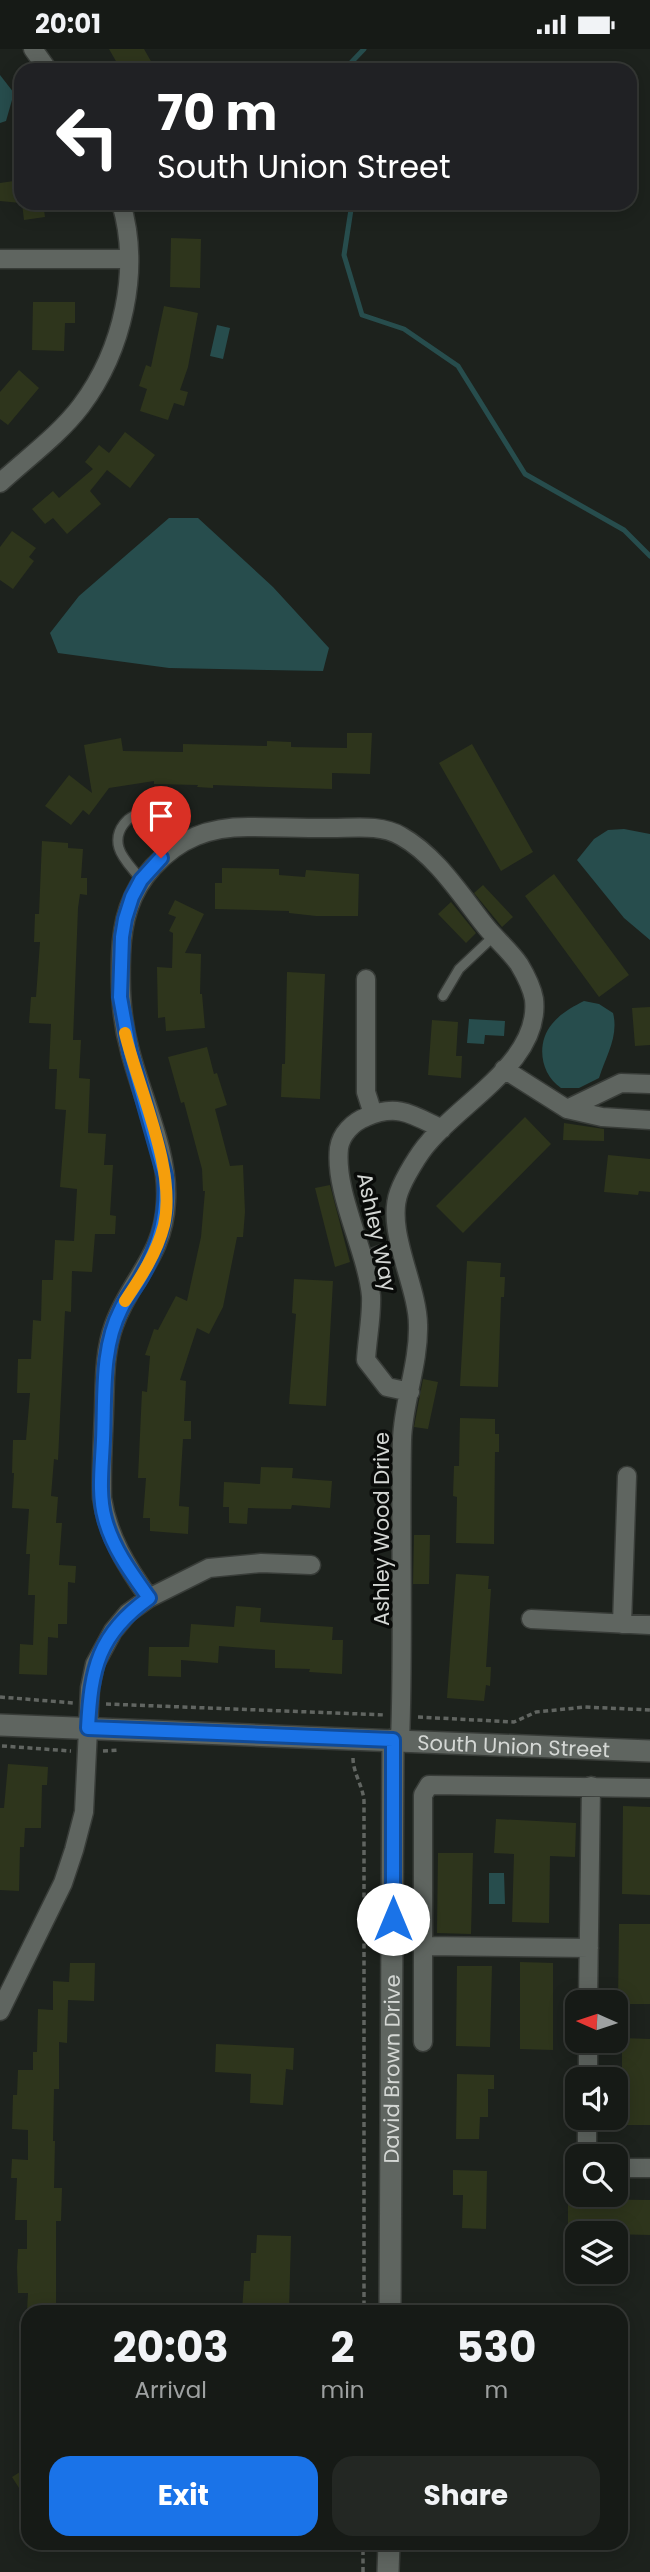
<!DOCTYPE html>
<style>
body{margin:0;font-family:Poppins,sans-serif;background:#232723;color:#f1f3f6;height:100vh;display:flex;flex-direction:column;font-size:26px;white-space:nowrap}
*{box-sizing:border-box;margin:0}
p{font-size:23px;color:#9ea1a1}
.icon{flex:none;width:38px;height:38px;fill:none;stroke:currentColor;stroke-width:2;stroke-linecap:round;stroke-linejoin:round}
.map{position:relative;flex:1;overflow:hidden}
.side{position:absolute;left:21px;top:2256px;width:607px;height:245px;display:flex;flex-direction:column;background:#161a16;border-radius:21px;box-shadow:0 4px 18px #0003,0 0 0 2px #353835}
.side>*{flex:none}
.guide{position:absolute;left:14px;top:14px;width:623px;height:147px;border-radius:21px;box-shadow:0 4px 18px #0003,0 0 0 2px #353835;background:#202124;color:#fff;overflow:hidden}
.needle{width:46px;rotate:273deg}
.fabs{position:absolute;left:565px;top:1941px;display:grid;gap:14px}
.fabs a{display:grid;place-items:center;width:63px;height:63px;border-radius:14px;background:#161a16;box-shadow:0 4px 18px #0003,0 0 0 2px #353835;font-size:35px}
.pin{position:absolute;display:grid;place-items:center;width:60px;height:60px;color:#fff;margin:-72px -30px;border-radius:50% 50% 50% 0;rotate:-45deg;box-shadow:0 0 7px #0007}
.pin .icon{rotate:45deg}
.me{position:absolute;width:77px;margin:-38px;rotate:0deg;stroke-linejoin:round;filter:drop-shadow(0 0 5px #0008)}
.turn{display:flex;align-items:center;gap:24px;height:147px;padding:0 28px;font-size:32px}
.turn .icon{width:91px;height:91px;stroke-width:2.5}
.turn b{display:block;font-size:49px;line-height:60px}
.eta{display:flex;justify-content:space-evenly;align-items:center;height:119px;text-align:center}
.eta b{font-size:42px;font-weight:700;line-height:49px}
.action{display:flex;gap:14px;margin-top:auto;padding:14px 28px}
.action a{flex:1;height:80px;border-radius:21px;background:#1a73e8;color:#fff;font-size:28px;font-weight:700;line-height:80px;text-align:center}
.action a+a{background:#232723;color:#f1f3f6}
.status{display:flex;justify-content:space-between;align-items:center;height:49px;padding:0 35px;background:#161a16;direction:ltr}
.status svg{height:19px;fill:currentColor}
.map>svg:first-child{display:block}
</style>
<div class="status"><b>20:01</b><svg viewBox="0 0 49 12"><path d="M0 12V9h3v3zM5 12V6h3v6zM10 12V3h3v9zM15 12V0h3v12zM26 1h20v11H26zM47 4h2v5h-2z"/></svg></div>
<div class="map">
<svg width="650" height="2523" viewBox="0 0 650 2523">
<rect width="100%" height="100%" fill="#1d221d"/>
<!-- water -->
<path fill="#274d4d" d="M0 26 14 44 6 72 0 74Z
M217 276 230 279 223 310 210 307Z
M169 469H198L273 538 329 599 323 622 169 619 58 604 50 584 79 547Z
M624 780 650 785V891L624 869 577 811 594 790 608 781Z
M584 952 599 955 613 964C619 987 606 1007 599 1029L579 1039H561C540 1025 536 994 552 975 561 964 572 958 584 952Z
M469 970 505 972 504 987 485 986 484 995 467 994Z
M489 1824H504L505 1855H489Z"/>
<g fill="none" stroke-linecap="round" stroke-linejoin="round">
<!-- stream -->
<path stroke="#274d4d" stroke-width="5" d="M344 21 364 0
M352 154 344 206 362 266 404 280 458 317 525 425 624 481 650 507"/>
</g>
<!-- building -->
<path fill="#2e351c" d="M109 0H144L156 21H121Z
M21 131V154L0 152V134Z
M22 154H43L45 168 24 171Z
M171 189 201 190 200 239 170 238Z
M33 253H75V274H65L64 302 32 301Z
M164 257 198 264 188 318 180 341 188 343 184 357 174 354 168 371 140 362 147 340 139 337 146 316 151 318Z
M19 321 39 339 8 376 0 370V343Z
M125 383 155 406 130 439 107 421 90 442 101 455 67 485 53 469 45 475 32 460 53 442 59 449 93 420 85 413 99 396 109 404Z
M12 482 36 499 29 508 34 512 13 540 0 531V498Z
M347 684H372L370 725 332 724V740L213 736V739L197 738 198 736 154 735V732L109 739 89 766 83 761 71 776 45 757 69 726 92 744 84 696 121 689 123 702 183 703V695L267 697V692L291 693V698L347 699Z
M472 695 533 803 501 822 439 714Z
M42 792 68 794V799L83 800 81 829H87V846L80 845 78 859 73 991H81L79 1029 90 1030 88 1084 106 1085 104 1116H113L110 1166 116 1167 115 1185H95L92 1223 72 1222 71 1263 65 1262 58 1411 54 1410 51 1447 58 1448 56 1474H62L59 1516 76 1517 75 1534 68 1533 67 1575H58V1589L48 1588 47 1626 19 1625 20 1595 33 1596 35 1546H28L30 1505H26L29 1460 12 1459 14 1424H12L13 1391H26L30 1344H17L18 1310H31L33 1271 41 1272 42 1231H53L55 1191 74 1192 77 1140 60 1138 66 1061 55 1060 57 1020H49L51 975 29 974 31 948H36L40 893H34L35 865H39Z
M222 819 279 820V826L305 828 306 821 359 825 358 867H316L289 864V862L215 860V834H222Z
M554 825 629 926 599 948 525 847Z
M483 836 513 868 502 878 474 844Z
M175 851 204 865 185 904 201 905 200 945H202L205 979 166 982 165 968 158 969 157 918 172 919 173 884 169 882 176 868 168 865Z
M451 853 476 884 466 894 438 865Z
M287 923 325 925 320 1050 281 1048 282 1015H285Z
M650 958V996L635 997 632 959Z
M432 971 458 973 456 1007H462L461 1029 428 1026Z
M207 998 214 1025 217 1024 227 1056 215 1060 230 1117 243 1116 245 1163 243 1188H237L223 1258 209 1285 197 1279 180 1331 186 1332 184 1372H191V1390H183L179 1457 189 1458 188 1485 150 1482V1469H143L146 1429H138L142 1342 147 1343 150 1307 145 1306 154 1280 158 1281 176 1247 187 1252 201 1188 205 1142H203L202 1120 184 1053 181 1054 168 1008Z
M525 1068 551 1095 463 1184 436 1157Z
M564 1074 604 1080V1092L563 1091Z
M608 1106 650 1110V1143L639 1142 638 1146 604 1143Z
M330 1136 350 1213 335 1218 315 1139Z
M467 1212 501 1214 500 1228H505L504 1248H501L498 1338 460 1337Z
M294 1230 333 1232 326 1357 289 1355 296 1265 292 1264Z
M423 1330 438 1333 428 1380 414 1378Z
M460 1369 495 1370V1385H499V1403H495L494 1495 456 1494 457 1448 453 1447 454 1417H459Z
M261 1418 293 1419 292 1429 332 1432 330 1459 292 1456 291 1460 248 1459 247 1475 229 1474V1458H223L224 1433 260 1435Z
M414 1486H430L429 1535H413Z
M456 1525 489 1527 488 1540H491L486 1618H491L490 1637 486 1636 484 1652 447 1649Z
M236 1557 261 1559 260 1573 333 1578 332 1591H343L342 1625 309 1623 310 1620 275 1619V1601L219 1597 218 1614 181 1611V1628L148 1627 149 1598H189L191 1575 234 1578Z
M8 1715 48 1718 47 1736H42L41 1779H25L24 1798H20L19 1842 0 1841V1759H4Z
M623 1757 650 1758V1846L622 1845Z
M496 1770 576 1774 575 1808 550 1807 549 1874 512 1873 514 1805 494 1804Z
M438 1804H473L471 1885 437 1884Z
M619 1875H650V1955H618Z
M520 1913 553 1914V2001L520 2000Z
M70 1914H95L94 1952 68 1951 67 1994 59 1993V2040H54L53 2092H55L54 2139H62L61 2172H56V2262H27L28 2244H18L17 2218 18 2200H27V2171H15L17 2129H11L12 2110 28 2111V2081L12 2080 13 2046H17L18 2021H33V2003H37L38 1960 53 1961V1932L69 1933Z
M457 1917H492L490 1998 456 1997Z
M622 1989 650 1990V2076H622Z
M216 1995 294 1999 293 2021 286 2020 283 2056 250 2054 251 2025 215 2023Z
M457 2025 494 2026V2040H488V2068H480L479 2090H456Z
M453 2121 487 2122 486 2180 462 2179 463 2146H453Z
M568 2150 650 2151V2186L568 2184Z
M257 2186 291 2187 289 2263H242L244 2232H250L251 2204H256Z
M28 2418V2453L12 2428Z"/>
<g fill="none" stroke-linecap="round" stroke-linejoin="round">
<defs>
<path id="lane" d="M141 831C134 821 122 810 119 799 114 782 128 763 146 765 160 767 171 784 179 794
M443 947 459 920 494 887
M362 1208 400 1194
M393 1897H424"/>
<path id="street" d="M33 0 48 21
M0 210H128
M0 434C27 409 59 386 81 357 123 301 141 221 121 154
M366 930V1043L373 1065
M504 1020 567 1060 602 1068 650 1071
M567 1060 621 1034 650 1035
M410 1343 387 1338 366 1311C367 1291 372 1267 371 1247 367 1202 334 1144 339 1099 341 1085 353 1073 366 1068 398 1054 413 1066 442 1080
M149 1549C127 1518 108 1488 102 1449 101 1420 103 1391 104 1362 105 1333 104 1303 114 1276 131 1229 164 1207 166 1152 169 1104 142 1049 130 1002 121 970 120 939 121 906 122 872 130 843 153 818 180 789 209 778 248 778 273 778 299 779 325 779 349 780 379 774 401 787 437 807 462 848 487 879 497 891 510 902 519 915 525 925 532 939 534 950 541 1011 463 1052 429 1093 419 1104 404 1129 399 1143 385 1181 418 1237 418 1276 419 1315 403 1353 402 1391 400 1491 404 1591 400 1692
M531 1570 650 1576
M622 1575 627 1427
M424 1897 589 1899
M588 1953 591 1737
M0 1962 63 1834 74 1801 84 1763 90 1639 95 1615 113 1582 128 1564 149 1549 209 1519 261 1514 311 1516
M423 1993V1746L429 1736 650 1739
M588 2030V1992
M587 2107V2068
M616 2119H650"/>
<g id="secondary">
<path id="s1" d="M0 1676 650 1702"/>
<path id="s2" d="M390 2263 393 1691"/>
<path d="M388 2523 389 2494"/>
</g>
</defs>
<!-- lane casing -->
<use href="#lane" stroke="#383c38" stroke-width="12"/>
<!-- street casing -->
<use href="#street" stroke="#383c38" stroke-width="21"/>
<!-- secondary casing -->
<use href="#secondary" stroke="#383c38" stroke-width="24"/>
<!-- path -->
<path stroke="#616561" stroke-width="3.5" stroke-dasharray="5 3.5" stroke-linecap="butt" d="M0 1648 74 1654
M106 1655 386 1666
M418 1668 514 1673 536 1663 585 1658 650 1661
M2 1697 71 1702
M103 1702 120 1701
M353 1709C353 1724 363 1737 364 1752V2263
M363 2523V2494"/>
<!-- lane -->
<use href="#lane" stroke="#5f6560" stroke-width="9"/>
<!-- street -->
<use href="#street" stroke="#5f6560" stroke-width="18"/>
<!-- secondary -->
<use href="#secondary" stroke="#5f6560" stroke-width="21"/>
</g>
<g fill="none" stroke-linecap="round" stroke-linejoin="round">
<defs>
<path id="route" d="M161 809 141 831 132 848 125 870 122 888 120 948 130 1003 165 1127C168 1165 160 1195 141 1228 135 1239 126 1249 121 1260 101 1299 105 1347 103 1391 102 1417 98 1445 105 1470 113 1500 132 1525 149 1549 98 1585 91 1620 88 1679L393 1691V1870"/>
</defs>
<!-- route casing -->
<use href="#route" stroke="#114b97" stroke-width="18"/>
<!-- route -->
<use href="#route" stroke="#1a73e8" stroke-width="12"/>
<!-- slow -->
<path stroke="#f59e0b" stroke-width="12" d="M125 984C138 1039 177 1121 164 1176 157 1204 141 1228 125 1252"/>
</g>
<g text-anchor="middle" dominant-baseline="central" stroke-width="7" stroke-linejoin="round" paint-order="stroke">
<!-- street labels -->
<g font-size="21" fill="#d4d7d4" stroke="#090b09">
<text transform="translate(377 1183) rotate(78)">Ashley Way</text>
<text transform="translate(381 1480) rotate(-90)">Ashley Wood Drive</text>
<text stroke="none"><textPath href="#s1" startOffset="514">South Union Street</textPath></text>
<text stroke="none"><textPath href="#s2" startOffset="243">David Brown Drive</textPath></text>
</g>
</g>
</svg>
<div class="fabs">
<a><svg class="needle" viewBox="-14 -14 28 28"><path d="M0-13l5 13h-10z" fill="#e53935"/><path d="M0 13l5-13h-10z" fill="#9ea1a1"/></svg></a>
<a><svg class="icon" aria-label="sound" viewBox="0 0 24 24"><path d="M4 9h4l5-4v14l-5-4H4zM17 9q2 3 0 6"/></svg></a>
<a><svg class="icon" aria-label="search" viewBox="0 0 24 24"><circle cx="10" cy="10" r="6"/><path d="M15 15l6 6"/></svg></a>
<a><svg class="icon" aria-label="layers" viewBox="0 0 24 24"><path d="M12 4l9 5-9 5-9-5zM3 14l9 5 9-5"/></svg></a>
</div>
<div class="pin" style="left:161px;top:809px;background:#d93025"><svg class="icon" aria-label="arrive" viewBox="0 0 24 24"><path d="M6 21V4h12l-3 4 3 4H6"/></svg></div>
<svg class="me" style="left:393px;top:1870px" viewBox="-20 -20 40 40"><circle r="19" fill="#fff"/><path d="M0-13L10 11 0 6-10 11z" fill="#1a73e8"/></svg>
<div class="guide">
<div class="turn"><svg class="icon" aria-label="left" viewBox="0 0 24 24"><path d="M17 20v-9H6M10 6l-5 5 5 5"/></svg><div><b>70 m</b>South Union Street</div></div>
</div>
<section class="side">
<div class="eta">
<div><b>20:03</b><p>Arrival</p></div>
<div><b>2</b><p>min</p></div>
<div><b>530</b><p>m</p></div>
</div>
<div class="action"><a>Exit</a><a>Share</a></div>
</section>
</div>
